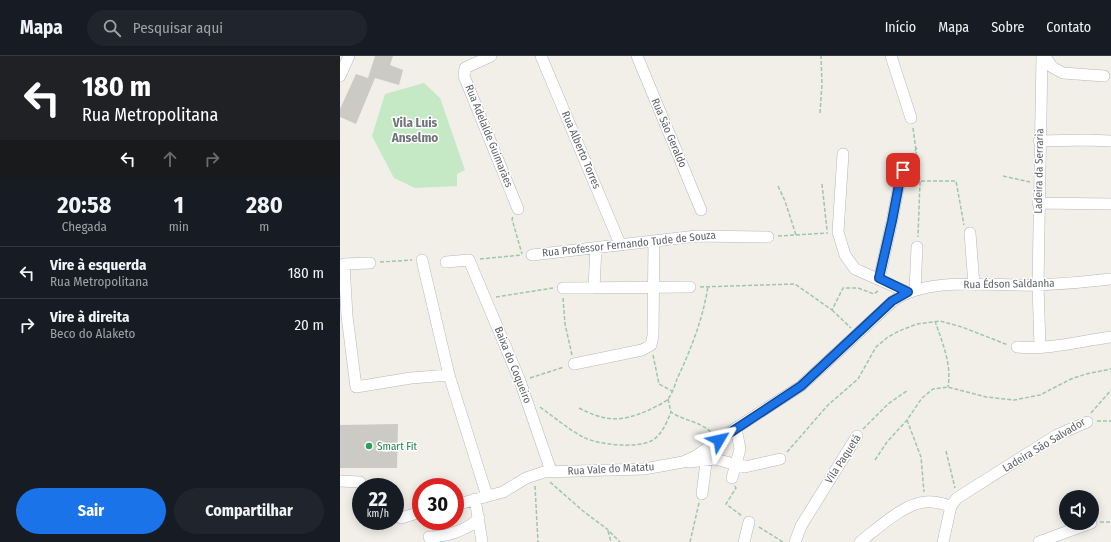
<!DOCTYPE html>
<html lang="pt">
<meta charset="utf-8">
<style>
body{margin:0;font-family:"Fira Sans Condensed",sans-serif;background:#20242c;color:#f1f3f6;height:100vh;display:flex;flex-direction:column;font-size:15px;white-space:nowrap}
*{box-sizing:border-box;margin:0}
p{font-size:13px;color:#9ea1a6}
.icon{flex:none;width:22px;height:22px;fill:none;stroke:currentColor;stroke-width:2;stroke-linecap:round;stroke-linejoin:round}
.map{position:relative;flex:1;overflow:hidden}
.drawer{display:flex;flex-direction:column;background:#171b24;width:340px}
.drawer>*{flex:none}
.top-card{background:#202124;color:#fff;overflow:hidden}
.controls{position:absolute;left:719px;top:434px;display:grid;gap:8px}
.controls a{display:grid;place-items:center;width:40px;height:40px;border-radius:50%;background:#171b24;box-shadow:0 2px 10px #0003;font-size:20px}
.speed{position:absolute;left:12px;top:422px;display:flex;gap:8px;font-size:20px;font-weight:700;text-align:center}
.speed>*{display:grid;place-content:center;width:52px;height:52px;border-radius:50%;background:#171b24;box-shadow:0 2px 10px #0003;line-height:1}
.speed small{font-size:10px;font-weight:400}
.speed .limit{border:6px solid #d22;background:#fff;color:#111}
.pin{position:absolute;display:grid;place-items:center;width:34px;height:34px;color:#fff;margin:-17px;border-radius:8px;box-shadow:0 2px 6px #0006}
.me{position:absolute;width:44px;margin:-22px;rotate:54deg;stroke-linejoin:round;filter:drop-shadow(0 0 3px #0008)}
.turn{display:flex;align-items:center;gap:14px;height:84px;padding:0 16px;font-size:18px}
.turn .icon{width:52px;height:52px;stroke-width:2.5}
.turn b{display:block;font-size:28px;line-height:34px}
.lanes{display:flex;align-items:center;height:38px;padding:0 16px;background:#0003;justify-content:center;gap:20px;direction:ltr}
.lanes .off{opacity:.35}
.eta{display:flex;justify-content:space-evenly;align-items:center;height:68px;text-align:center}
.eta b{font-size:24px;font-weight:700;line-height:28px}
.button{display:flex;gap:8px;margin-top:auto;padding:8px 16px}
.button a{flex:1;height:46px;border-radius:24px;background:#1a73e8;color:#fff;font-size:16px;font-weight:700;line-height:46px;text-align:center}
.button a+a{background:#20242c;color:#f1f3f6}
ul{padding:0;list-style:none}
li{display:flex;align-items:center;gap:12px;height:52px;padding:0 16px;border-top:1px solid #363941}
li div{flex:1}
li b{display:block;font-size:15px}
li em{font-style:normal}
header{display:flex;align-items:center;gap:24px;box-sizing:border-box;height:56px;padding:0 20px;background:#171b24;border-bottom:1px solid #363941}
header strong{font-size:19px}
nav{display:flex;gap:22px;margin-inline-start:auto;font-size:14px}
.search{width:280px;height:36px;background:#20242c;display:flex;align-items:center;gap:10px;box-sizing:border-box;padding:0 14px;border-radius:22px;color:#9ea1a6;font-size:15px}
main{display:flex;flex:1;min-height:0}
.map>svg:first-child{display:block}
</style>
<header>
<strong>Mapa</strong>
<div class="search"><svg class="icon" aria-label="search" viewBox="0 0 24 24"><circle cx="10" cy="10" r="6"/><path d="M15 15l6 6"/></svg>Pesquisar aqui</div>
<nav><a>Início</a><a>Mapa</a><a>Sobre</a><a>Contato</a></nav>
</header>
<main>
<section class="drawer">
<div class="top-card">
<div class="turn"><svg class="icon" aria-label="left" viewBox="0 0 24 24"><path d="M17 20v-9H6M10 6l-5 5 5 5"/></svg><div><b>180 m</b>Rua Metropolitana</div></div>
<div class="lanes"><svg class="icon" aria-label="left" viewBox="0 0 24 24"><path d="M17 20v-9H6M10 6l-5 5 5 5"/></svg><svg class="icon off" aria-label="ahead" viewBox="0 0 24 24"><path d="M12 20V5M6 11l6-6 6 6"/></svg><svg class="icon off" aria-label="right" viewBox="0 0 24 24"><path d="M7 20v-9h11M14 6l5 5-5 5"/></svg></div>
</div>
<div class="eta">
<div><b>20:58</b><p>Chegada</p></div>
<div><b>1</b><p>min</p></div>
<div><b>280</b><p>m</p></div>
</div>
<ul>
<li><svg class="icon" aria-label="left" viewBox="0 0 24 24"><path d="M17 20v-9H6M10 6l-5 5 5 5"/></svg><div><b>Vire à esquerda</b><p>Rua Metropolitana</p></div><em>180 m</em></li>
<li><svg class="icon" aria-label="right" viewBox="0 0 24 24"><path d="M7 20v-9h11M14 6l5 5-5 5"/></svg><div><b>Vire à direita</b><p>Beco do Alaketo</p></div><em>20 m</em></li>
</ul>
<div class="button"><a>Sair</a><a>Compartilhar</a></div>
</section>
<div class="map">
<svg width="771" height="486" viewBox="0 0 771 486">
<rect width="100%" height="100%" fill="#f1efe8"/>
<!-- green -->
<path fill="#c5e8c5" d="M84 27 100 42 125 114 117 118V130L75 132 54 122 32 80 45 38Z"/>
<!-- building -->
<path fill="#cccac5" d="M35 0H53L50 9 63 14 59 29 35 22 16 68 0 61V53L16 18 28 22Z
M58 368 57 412H0V369Z"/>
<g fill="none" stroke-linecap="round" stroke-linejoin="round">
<defs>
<path id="minor" d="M151 0 125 12 124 20 178 153
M201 0 280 188
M297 0 361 154
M551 0 571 62
M705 0 712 11 723 17 764 20
M0 20 9 0
M699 85 747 84 771 85
M503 98 498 176 505 199 515 213 567 236
M698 147 771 148
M630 177 634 229
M192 199 357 180 428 181
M82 204 109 319 147 440
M106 206 129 204 180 325 211 415
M30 207 4 208 7 260 16 331 71 322 109 319
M539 223 552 165 560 123 563 114
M223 232 350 231
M254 232 256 191
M575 234 577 191
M677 291C709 294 740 285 771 281
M700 291 698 229 702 0
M234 308 302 294 311 289 313 280 314 185
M349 406 375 403 405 411 440 403
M392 422 400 393 396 372
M0 425 20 426
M362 438 367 399
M135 443 142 486
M115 449 163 436 186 422 204 416 304 413 343 406 356 400 396 372 461 330 553 245C590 219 654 231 698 229 723 228 747 226 771 223
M61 462 81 456
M89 481C106 481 128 474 139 462
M404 486 409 466
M455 486 461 470 517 380
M520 486C537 473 564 447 586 446 594 445 603 448 611 450
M603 486 611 450 617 442 717 379 747 366
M699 486 751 467"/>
</defs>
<!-- minor casing -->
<use href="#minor" stroke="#b5b8bc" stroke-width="12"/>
<!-- path -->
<path stroke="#9cc7a9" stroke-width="1.5" stroke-dasharray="4 2" stroke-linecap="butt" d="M480 57 482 28 481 0
M573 72 580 125 578 181
M568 105 577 92
M663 120 690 126
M581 125H616L624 169
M482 128 487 174
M438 130 445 145 456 179
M173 161 172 163 182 198
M438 180 488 177
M140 203 182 199
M40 206 72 204
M360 231 455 228 492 254 503 232H518L534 238 539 234
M156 241 213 232
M223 242 225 268 232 299
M492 254 511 272
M595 265C602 286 612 308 608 331
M313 299 319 328 332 335
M190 322 224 311
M328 343 331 356C344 365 360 365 372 377
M200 351C214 361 228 373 243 381 258 389 298 393 313 384 322 378 327 366 331 356
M239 352C266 366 282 366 309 354 315 351 324 347 328 343 332 338 335 329 337 323 351 293 363 263 368 230
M751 357 771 334
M567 364 581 401 584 436
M757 365H771
M523 373 548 348 568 334
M606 395 615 432
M447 396 488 349 518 323 536 291 548 281 559 275 577 268 600 265 622 271 668 289
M535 404 547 386 567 364 582 342 593 333 608 331 646 341 674 344 700 339 731 323 746 318 771 313
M210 426 243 455 267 473 280 486
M195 430 198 486
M395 430 396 432 386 448 402 460
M760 466H771
M419 471 443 486
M268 475 271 486
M350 486 359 447"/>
<!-- minor -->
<use href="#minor" stroke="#fff" stroke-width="11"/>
</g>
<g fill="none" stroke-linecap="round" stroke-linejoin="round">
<defs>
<path id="route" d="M379 384 461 330 552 245 568 236 539 222 552 165 560 123 563 114"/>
</defs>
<!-- route casing -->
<use href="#route" stroke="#114b97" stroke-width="10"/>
<!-- route -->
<use href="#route" stroke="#1a73e8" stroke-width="7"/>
</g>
<!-- markers -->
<circle fill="#2e9e5b" stroke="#fff" stroke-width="1.5" cx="29" cy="390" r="4"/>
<g text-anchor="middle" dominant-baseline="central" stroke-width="3" stroke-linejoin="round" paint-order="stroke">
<!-- street labels -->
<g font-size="11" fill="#5f6368" stroke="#fff">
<text transform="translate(329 77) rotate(67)">Rua Sāo Geraldo</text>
<text transform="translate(149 80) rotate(68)">Rua Adelalde Guimarães</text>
<text transform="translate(241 94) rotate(67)">Rua Alberto Torres</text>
<text transform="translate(699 115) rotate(-89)">Ladeira da Serraria</text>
<text transform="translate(289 188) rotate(-6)">Rua Professor Fernando Tude de Souza</text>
<text transform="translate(669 228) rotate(-1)">Rua Édson Saldanha</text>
<text transform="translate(173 309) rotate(68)">Baixa do Coqueiro</text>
<text transform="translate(704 389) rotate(-31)">Ladeira São Salvador</text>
<text transform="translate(503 403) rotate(-57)">Vila Paquetá</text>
<text transform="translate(271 413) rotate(-3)">Rua Vale do Matatu</text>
</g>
<!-- leisure labels -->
<g font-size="11" fill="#27864d" stroke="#fff" text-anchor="start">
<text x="37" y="390">Smart Fit</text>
</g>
<!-- quarter labels -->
<g font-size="13" font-weight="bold" fill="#70757a" stroke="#fff">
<text x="75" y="66">Vila Luis<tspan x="75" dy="15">Anselmo</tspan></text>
</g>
</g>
</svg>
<div class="controls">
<a><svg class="icon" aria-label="sound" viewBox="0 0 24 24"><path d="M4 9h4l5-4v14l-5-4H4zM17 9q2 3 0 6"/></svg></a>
</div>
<div class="speed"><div>22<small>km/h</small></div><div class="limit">30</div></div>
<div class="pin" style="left:563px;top:114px;background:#d93025"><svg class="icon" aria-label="arrive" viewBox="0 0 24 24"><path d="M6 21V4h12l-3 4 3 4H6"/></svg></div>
<svg class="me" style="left:379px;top:384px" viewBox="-20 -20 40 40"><path d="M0-17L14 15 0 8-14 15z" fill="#1a73e8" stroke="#fff" stroke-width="4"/></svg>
</div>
</main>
